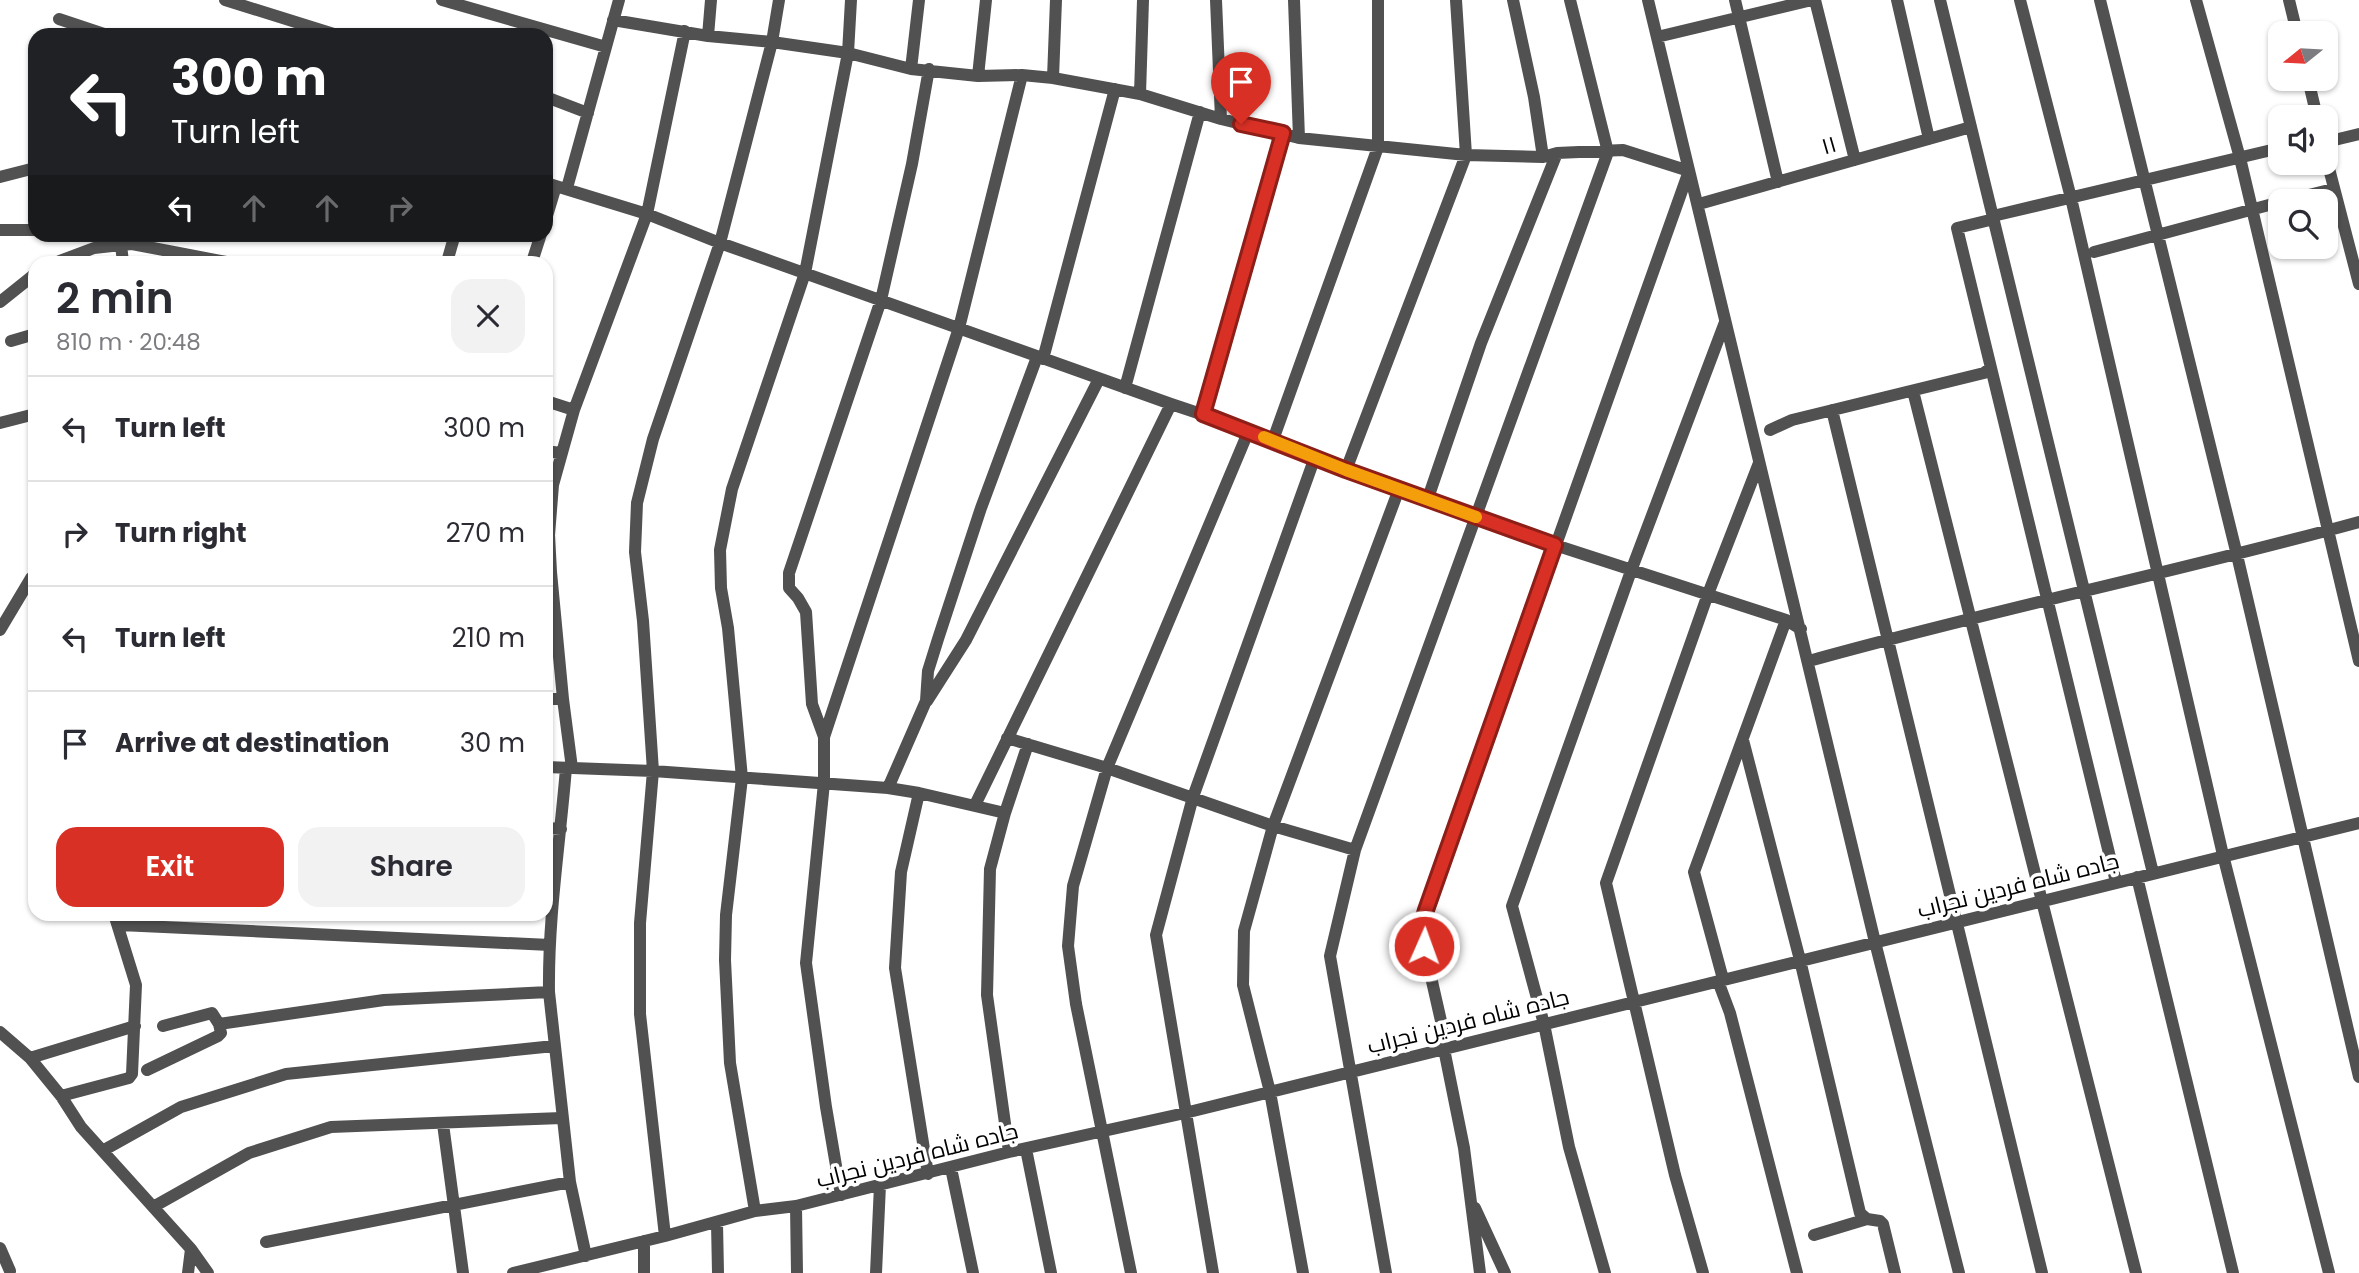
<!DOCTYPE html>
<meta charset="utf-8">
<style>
body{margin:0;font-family:Poppins,Cairo,sans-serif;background:#f2f2f3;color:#2b2b33;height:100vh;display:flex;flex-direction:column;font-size:26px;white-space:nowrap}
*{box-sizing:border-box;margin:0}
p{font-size:23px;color:#7c7c81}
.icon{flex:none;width:38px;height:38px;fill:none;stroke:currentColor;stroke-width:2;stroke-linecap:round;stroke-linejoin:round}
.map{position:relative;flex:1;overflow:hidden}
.drawer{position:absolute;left:28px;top:256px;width:525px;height:665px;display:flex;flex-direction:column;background:#fff;border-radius:21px;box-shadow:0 2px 5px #0004}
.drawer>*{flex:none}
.banner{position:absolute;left:28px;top:28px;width:525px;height:214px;border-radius:21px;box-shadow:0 2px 5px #0004;background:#202124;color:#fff;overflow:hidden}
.needle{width:46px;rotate:252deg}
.tools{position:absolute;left:2268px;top:21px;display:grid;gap:14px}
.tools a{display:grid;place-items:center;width:70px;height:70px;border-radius:14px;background:#fff;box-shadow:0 2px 5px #0004;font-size:35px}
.pin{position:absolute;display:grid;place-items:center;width:60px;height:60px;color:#fff;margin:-72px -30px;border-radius:50% 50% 50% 0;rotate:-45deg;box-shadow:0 0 7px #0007}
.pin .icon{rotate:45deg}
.me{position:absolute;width:77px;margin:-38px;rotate:2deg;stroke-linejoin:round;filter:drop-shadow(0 0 5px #0008)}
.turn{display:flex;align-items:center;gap:24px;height:147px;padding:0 28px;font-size:32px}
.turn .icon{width:91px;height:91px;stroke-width:2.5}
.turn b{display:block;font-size:49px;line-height:60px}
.lanes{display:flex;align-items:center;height:66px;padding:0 28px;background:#0003;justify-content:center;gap:35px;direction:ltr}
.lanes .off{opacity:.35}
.round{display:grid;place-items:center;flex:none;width:74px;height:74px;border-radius:21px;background:#f2f2f3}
.summary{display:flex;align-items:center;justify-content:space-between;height:119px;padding:0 28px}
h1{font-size:42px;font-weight:600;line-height:52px}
.action{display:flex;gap:14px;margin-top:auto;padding:14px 28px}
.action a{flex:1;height:80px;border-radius:21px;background:#d93025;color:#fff;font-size:28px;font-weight:600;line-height:80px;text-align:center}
.action a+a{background:#f2f2f3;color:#2b2b33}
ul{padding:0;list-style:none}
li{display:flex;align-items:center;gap:21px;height:105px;padding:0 28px;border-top:2px solid #e1e1e2}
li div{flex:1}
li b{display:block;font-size:26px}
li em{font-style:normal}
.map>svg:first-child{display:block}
</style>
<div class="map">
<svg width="2359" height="1273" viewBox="0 0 2359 1273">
<rect width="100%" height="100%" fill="#fff"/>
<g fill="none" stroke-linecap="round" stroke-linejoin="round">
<!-- minor -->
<path stroke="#515151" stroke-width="12" d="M225 0 337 35
M442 0 606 47
M1216 0 1221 119
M1294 0 1299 138
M1513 0 1534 97 1543 157
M1648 0 1875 942 1959 1273
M1735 0 1778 182
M1815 0 1855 160
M1897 0 1929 139
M1940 0 2153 873
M2020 0 2071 198 2223 855 2329 1273
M2100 0 2237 555 2359 1077
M2196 0 2240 158 2359 661
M2289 0 2297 33
M59 19 107 35
M613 20 708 36 772 42 848 53 911 69 978 76 1022 75 1053 78 1140 94 1221 119 1299 138 1466 155 1543 157 1557 153 1623 150 1689 171 1426 910 1421 927 1424 946 1441 1021 1444 1049 1464 1148 1480 1273
M708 36 711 0
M1657 37 1812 0
M911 69 919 0
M978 76 986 0
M1053 78 1056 0
M2308 79 2317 117
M1140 94 1143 0
M546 97 588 113
M2326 142 2359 134
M2326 157 2359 284
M0 177 35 168
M546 183 647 214 720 243 1171 404 1249 430 1346 470 1555 545 1786 620 1801 629
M567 188 619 0
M2285 201 2333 189
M1699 204 1971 127
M1993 216 2280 148
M546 219 556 186
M1994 219 1957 228 2116 882
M0 230H35
M88 234 118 244
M2094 252 2280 202
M57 262 94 248 121 245
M123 262 121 245 132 244 226 262
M447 262 455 234
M532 262 541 234
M0 302 35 274
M11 341 35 334
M1043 359 1115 89
M1125 388 1200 112
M1913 391 2136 1273
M546 401 574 410
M1832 410 2042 1273
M1203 414 1283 133
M0 423 35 414
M1770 430 1792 420 1984 373 1991 368
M1273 440 1378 147V0
M546 451 560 453
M1346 470 1466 155 1456 0
M1428 498 1481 343 1557 153
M0 630 31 578 35 575
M1809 661C1991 610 2177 572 2359 522
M546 699H563
M927 701 966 640 1099 379
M824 737 812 704 806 612 798 598 789 588V573L881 300 912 164 929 69
M1007 738 1107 768 1273 826 1355 850
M1743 740 1800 960 1860 1213 1867 1219 1880 1221 1883 1224 1895 1273
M546 767 653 771 888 788 919 793 1005 813 990 869 987 995 1009 1152
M566 768C560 842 548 917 549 992L570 1182 586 1256
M572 768 563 699 551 572 549 535 553 485 574 410 647 214 685 31
M888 788 926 701 928 671 938 639 981 508 1037 357
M919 793 901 872 895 968 928 1174
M975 805 1171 404
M1005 813 1028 744
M546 828 561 829
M2137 877 2233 1273
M120 925 550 945
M1723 979 1694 872 1786 620
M1718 981 1730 1013 1797 1273
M219 1024 384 1000 549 992
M0 1032 30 1058 61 1096 81 1127 191 1249 208 1273
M30 1058 135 1026
M147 1070 218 1036 221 1033 219 1024 212 1013 163 1026
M61 1096 129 1078 132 1074 136 985 114 914
M443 1124 463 1273
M1026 1149 1051 1273
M104 1150 181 1107 286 1074 554 1046
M951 1168 973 1273
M841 1195 826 1107 806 963 824 783V737L959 328 1022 75
M796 1206 797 1273
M153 1207 249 1153 331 1127 562 1118
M1475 1208 1505 1273
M755 1211 730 1063 725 960 726 915 742 778 728 628 721 588 720 550 732 489 805 273 848 53 851 0
M717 1223 718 1273
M1814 1235 1867 1219
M665 1236 640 1014V923L653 771 643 621 635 552 637 503 653 439 720 243 772 42 779 0
M266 1242 570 1182
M0 1248 10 1271
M188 1273 191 1249
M513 1273 665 1236 755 1211 796 1206 1009 1152 1185 1113 2359 823
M644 1273V1241
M876 1273 880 1185
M1131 1273 1076 1004 1068 946 1073 886 1107 768 1249 430
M1213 1273 1156 935 1193 797 1315 457
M1303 1273 1270 1092 1243 985 1244 931 1273 826 1399 489
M1386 1273 1330 956 1355 850 1608 152 1570 0
M1605 1273 1569 1147 1544 1024 1512 906 1631 571 1725 322
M1703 1273 1675 1175 1606 883 1708 594 1759 463"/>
</g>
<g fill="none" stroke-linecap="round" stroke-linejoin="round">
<defs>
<path id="route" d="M1241 124 1283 133 1203 414 1346 470 1555 545 1426 910 1421 927 1424 946"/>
</defs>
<!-- route casing -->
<use href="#route" stroke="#8d1f18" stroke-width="18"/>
<!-- route -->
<use href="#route" stroke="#d93025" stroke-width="12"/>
<!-- slow -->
<path stroke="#f59e0b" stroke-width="12" d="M1264 437 1346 470 1476 517"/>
</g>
<g text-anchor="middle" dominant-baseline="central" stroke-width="7" stroke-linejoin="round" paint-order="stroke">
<!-- street labels -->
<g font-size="23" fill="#000" stroke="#fff">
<text transform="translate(1829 145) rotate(-16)">۱۱</text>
<text transform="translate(2018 885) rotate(-14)">جاده شاه فردین نجراب</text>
<text transform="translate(1468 1021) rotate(-14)">جاده شاه فردین نجراب</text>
<text transform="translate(917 1155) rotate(-14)">جاده شاه فردین نجراب</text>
</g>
</g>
</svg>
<div class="tools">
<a><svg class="needle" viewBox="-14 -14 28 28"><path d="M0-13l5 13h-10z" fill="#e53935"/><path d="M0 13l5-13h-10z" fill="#7c7c81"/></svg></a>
<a><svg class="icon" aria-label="sound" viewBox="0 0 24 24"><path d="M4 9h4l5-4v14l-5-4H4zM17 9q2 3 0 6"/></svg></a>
<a><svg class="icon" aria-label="search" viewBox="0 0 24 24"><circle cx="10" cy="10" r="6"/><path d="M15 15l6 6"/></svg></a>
</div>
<div class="pin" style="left:1241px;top:124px;background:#d93025"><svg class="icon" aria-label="arrive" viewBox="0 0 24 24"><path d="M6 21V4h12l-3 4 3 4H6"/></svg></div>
<svg class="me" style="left:1424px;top:946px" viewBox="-20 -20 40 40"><circle r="17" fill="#d93025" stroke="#fff" stroke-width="3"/><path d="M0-11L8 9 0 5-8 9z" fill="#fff"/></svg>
<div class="banner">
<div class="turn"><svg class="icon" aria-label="left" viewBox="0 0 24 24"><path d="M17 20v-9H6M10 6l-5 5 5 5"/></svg><div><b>300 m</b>Turn left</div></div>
<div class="lanes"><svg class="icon" aria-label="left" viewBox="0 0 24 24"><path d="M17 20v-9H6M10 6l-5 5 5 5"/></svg><svg class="icon off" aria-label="ahead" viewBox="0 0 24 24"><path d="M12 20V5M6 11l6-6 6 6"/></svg><svg class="icon off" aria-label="ahead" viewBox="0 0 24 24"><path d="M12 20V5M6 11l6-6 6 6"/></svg><svg class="icon off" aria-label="right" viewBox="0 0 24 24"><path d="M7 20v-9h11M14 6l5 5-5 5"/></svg></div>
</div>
<section class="drawer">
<div class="summary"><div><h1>2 min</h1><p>810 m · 20:48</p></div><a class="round"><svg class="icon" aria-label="close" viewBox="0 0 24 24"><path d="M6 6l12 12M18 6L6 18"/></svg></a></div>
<ul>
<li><svg class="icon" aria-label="left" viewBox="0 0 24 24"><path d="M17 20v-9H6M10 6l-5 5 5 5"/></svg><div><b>Turn left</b></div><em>300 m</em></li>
<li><svg class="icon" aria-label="right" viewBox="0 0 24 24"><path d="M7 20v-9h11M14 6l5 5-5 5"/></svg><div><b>Turn right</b></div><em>270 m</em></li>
<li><svg class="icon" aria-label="left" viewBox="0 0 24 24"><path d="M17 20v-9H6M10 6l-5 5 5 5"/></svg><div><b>Turn left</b></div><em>210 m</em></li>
<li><svg class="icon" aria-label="arrive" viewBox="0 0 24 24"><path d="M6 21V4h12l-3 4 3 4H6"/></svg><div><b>Arrive at destination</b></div><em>30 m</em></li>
</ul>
<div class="action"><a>Exit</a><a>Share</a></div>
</section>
</div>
